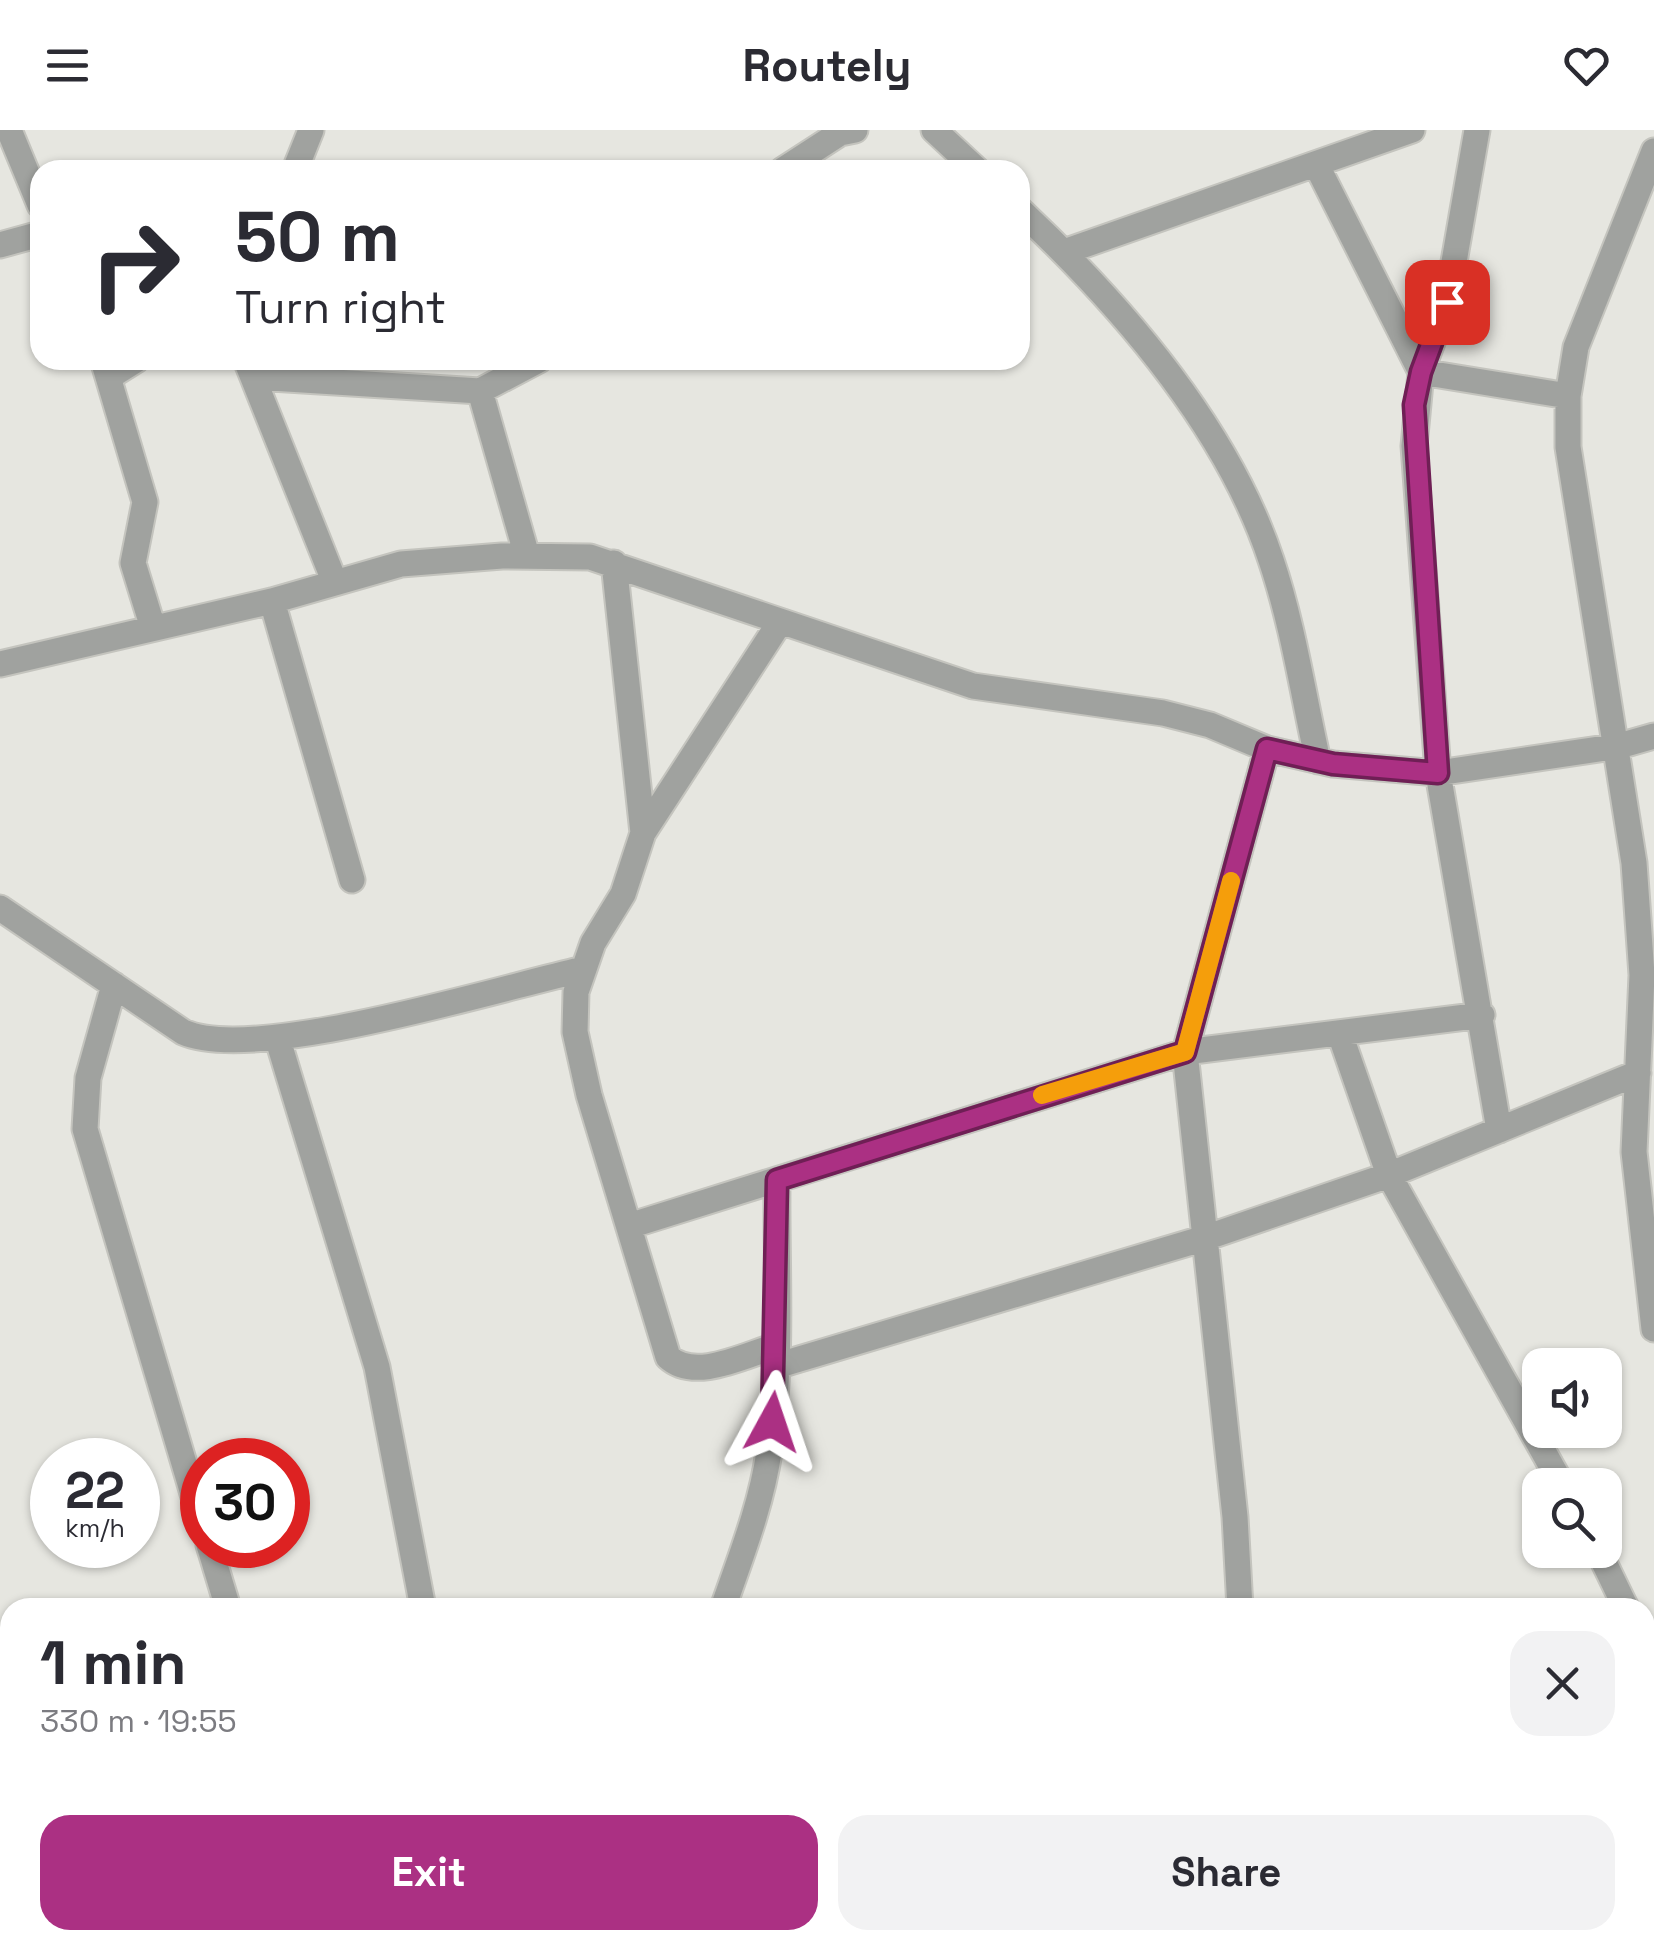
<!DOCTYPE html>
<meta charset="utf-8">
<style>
body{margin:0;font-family:"Space Grotesk",sans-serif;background:#f2f2f3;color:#2b2b33;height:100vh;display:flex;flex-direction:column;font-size:38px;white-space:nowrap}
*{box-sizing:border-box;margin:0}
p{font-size:32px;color:#7c7c81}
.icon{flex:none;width:55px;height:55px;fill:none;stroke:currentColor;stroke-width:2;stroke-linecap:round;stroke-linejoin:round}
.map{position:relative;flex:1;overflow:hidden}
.side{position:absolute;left:0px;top:1468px;width:1655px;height:352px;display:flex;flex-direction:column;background:#fff;border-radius:30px 30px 0 0;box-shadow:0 2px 8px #0004}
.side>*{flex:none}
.guide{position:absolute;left:30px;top:30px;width:1000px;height:210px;border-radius:30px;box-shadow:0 2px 8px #0004;background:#fff;color:#2b2b33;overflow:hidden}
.buttons{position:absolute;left:1522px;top:1218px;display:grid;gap:20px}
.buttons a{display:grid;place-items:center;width:100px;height:100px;border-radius:20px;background:#fff;box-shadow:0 2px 8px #0004;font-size:50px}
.speed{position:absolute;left:30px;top:1308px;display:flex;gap:20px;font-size:50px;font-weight:700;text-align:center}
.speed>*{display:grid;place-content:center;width:130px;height:130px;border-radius:50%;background:#fff;box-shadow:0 2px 8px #0004;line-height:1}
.speed small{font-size:25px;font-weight:400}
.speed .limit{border:15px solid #d22;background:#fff;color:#111}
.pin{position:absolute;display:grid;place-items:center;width:85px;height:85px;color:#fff;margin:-42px;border-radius:20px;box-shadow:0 5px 15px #0006}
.me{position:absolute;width:110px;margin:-55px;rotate:5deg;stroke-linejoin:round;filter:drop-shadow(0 0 8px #0008)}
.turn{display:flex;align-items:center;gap:35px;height:210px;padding:0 40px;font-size:45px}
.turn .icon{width:130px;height:130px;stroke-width:2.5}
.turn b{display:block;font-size:70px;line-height:85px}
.round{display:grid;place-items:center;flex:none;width:105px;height:105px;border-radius:30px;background:#f2f2f3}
.summary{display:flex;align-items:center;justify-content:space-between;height:170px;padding:0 40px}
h1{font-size:60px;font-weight:600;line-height:75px}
.primary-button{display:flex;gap:20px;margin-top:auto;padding:20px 40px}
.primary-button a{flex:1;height:115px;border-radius:30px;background:#ab3083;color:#fff;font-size:40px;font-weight:600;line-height:115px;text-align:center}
.primary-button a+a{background:#f2f2f3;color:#2b2b33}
header{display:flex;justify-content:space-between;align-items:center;height:130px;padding:0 40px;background:#fff;font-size:45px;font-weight:600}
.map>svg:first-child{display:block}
</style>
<header><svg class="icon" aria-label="menu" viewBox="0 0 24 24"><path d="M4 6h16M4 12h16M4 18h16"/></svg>Routely<svg class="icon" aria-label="heart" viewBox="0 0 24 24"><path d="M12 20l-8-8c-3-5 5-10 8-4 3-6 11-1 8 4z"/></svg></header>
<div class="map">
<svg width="1654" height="1819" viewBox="0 0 1654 1819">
<rect width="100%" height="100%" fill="#e6e6e0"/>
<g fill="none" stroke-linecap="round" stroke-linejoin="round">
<defs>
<path id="minor" d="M9 0 40 75
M934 0 977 40
M1477 0 1447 172 1421 242 1414 316 1438 643 1499 1000
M1654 21 1576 217 1568 266V317L1634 733 1642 845 1634 1022 1654 1199
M1316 34 1421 242 1568 266
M295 40 311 0
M783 40 840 3 855 0
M1020 80C1121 175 1227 296 1271 430 1293 495 1303 564 1318 631
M0 115 40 104
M1064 122 1412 0
M103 230 145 372 133 433 153 498
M246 230 335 453
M109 247 136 230
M254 247 480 261 539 230
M480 261 527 426
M614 433 643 703
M272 471 352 750
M0 534 272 471 401 434 502 426 590 427 973 556 1163 583 1210 595 1267 619 1333 634 1438 643 1619 616 1654 606
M0 778 183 902C254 934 496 859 580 840
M114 855 88 948 85 999 202 1394
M1340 904 1389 1045 1562 1355
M278 910 377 1237 423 1478
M629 1096 1185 922 1482 885
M776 1216C745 1225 695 1252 668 1227L589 965 575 902 576 862 593 813 623 764 643 703 780 492
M776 1236 1205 1108 1389 1045 1638 943
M209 1415 228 1478
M1598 1420 1626 1478
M723 1478C741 1426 761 1376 769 1322 783 1233 776 1140 777 1050
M1240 1478 1235 1387 1185 922 1267 619
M1645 1517 1654 1535
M0 1717 10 1715
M1265 1810 1266 1819
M1598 1819 1654 1808"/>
</defs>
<!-- minor casing -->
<use href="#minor" stroke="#c4c4be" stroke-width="29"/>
<!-- minor -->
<use href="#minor" stroke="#a0a29f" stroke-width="25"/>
</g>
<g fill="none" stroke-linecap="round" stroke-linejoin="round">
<defs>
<path id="route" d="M772 1292 777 1050 1185 922 1267 619 1333 634 1438 643 1414 275 1421 242 1447 172"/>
</defs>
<!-- route casing -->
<use href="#route" stroke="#6f1f55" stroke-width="25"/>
<!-- route -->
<use href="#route" stroke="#ab3083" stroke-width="18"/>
<!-- slow -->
<path stroke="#f59e0b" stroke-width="18" d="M1042 965 1185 922 1231 751"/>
</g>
</svg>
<div class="buttons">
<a><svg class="icon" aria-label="sound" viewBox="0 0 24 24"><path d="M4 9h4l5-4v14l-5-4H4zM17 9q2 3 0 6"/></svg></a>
<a><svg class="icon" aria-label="search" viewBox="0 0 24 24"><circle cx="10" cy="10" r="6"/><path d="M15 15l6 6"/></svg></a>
</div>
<div class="speed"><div>22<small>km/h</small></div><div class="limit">30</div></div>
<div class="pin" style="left:1447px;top:172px;background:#d93025"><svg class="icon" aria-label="arrive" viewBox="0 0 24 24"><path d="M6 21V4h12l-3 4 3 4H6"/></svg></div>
<svg class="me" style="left:772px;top:1292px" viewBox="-20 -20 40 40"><path d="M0-17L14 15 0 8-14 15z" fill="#ab3083" stroke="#fff" stroke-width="4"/></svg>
<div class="guide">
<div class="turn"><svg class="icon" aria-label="right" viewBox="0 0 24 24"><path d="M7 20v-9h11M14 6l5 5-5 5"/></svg><div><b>50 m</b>Turn right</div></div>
</div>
<section class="side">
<div class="summary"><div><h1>1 min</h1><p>330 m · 19:55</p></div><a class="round"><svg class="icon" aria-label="close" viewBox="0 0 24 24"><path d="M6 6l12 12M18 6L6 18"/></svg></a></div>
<div class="primary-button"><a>Exit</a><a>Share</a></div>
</section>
</div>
